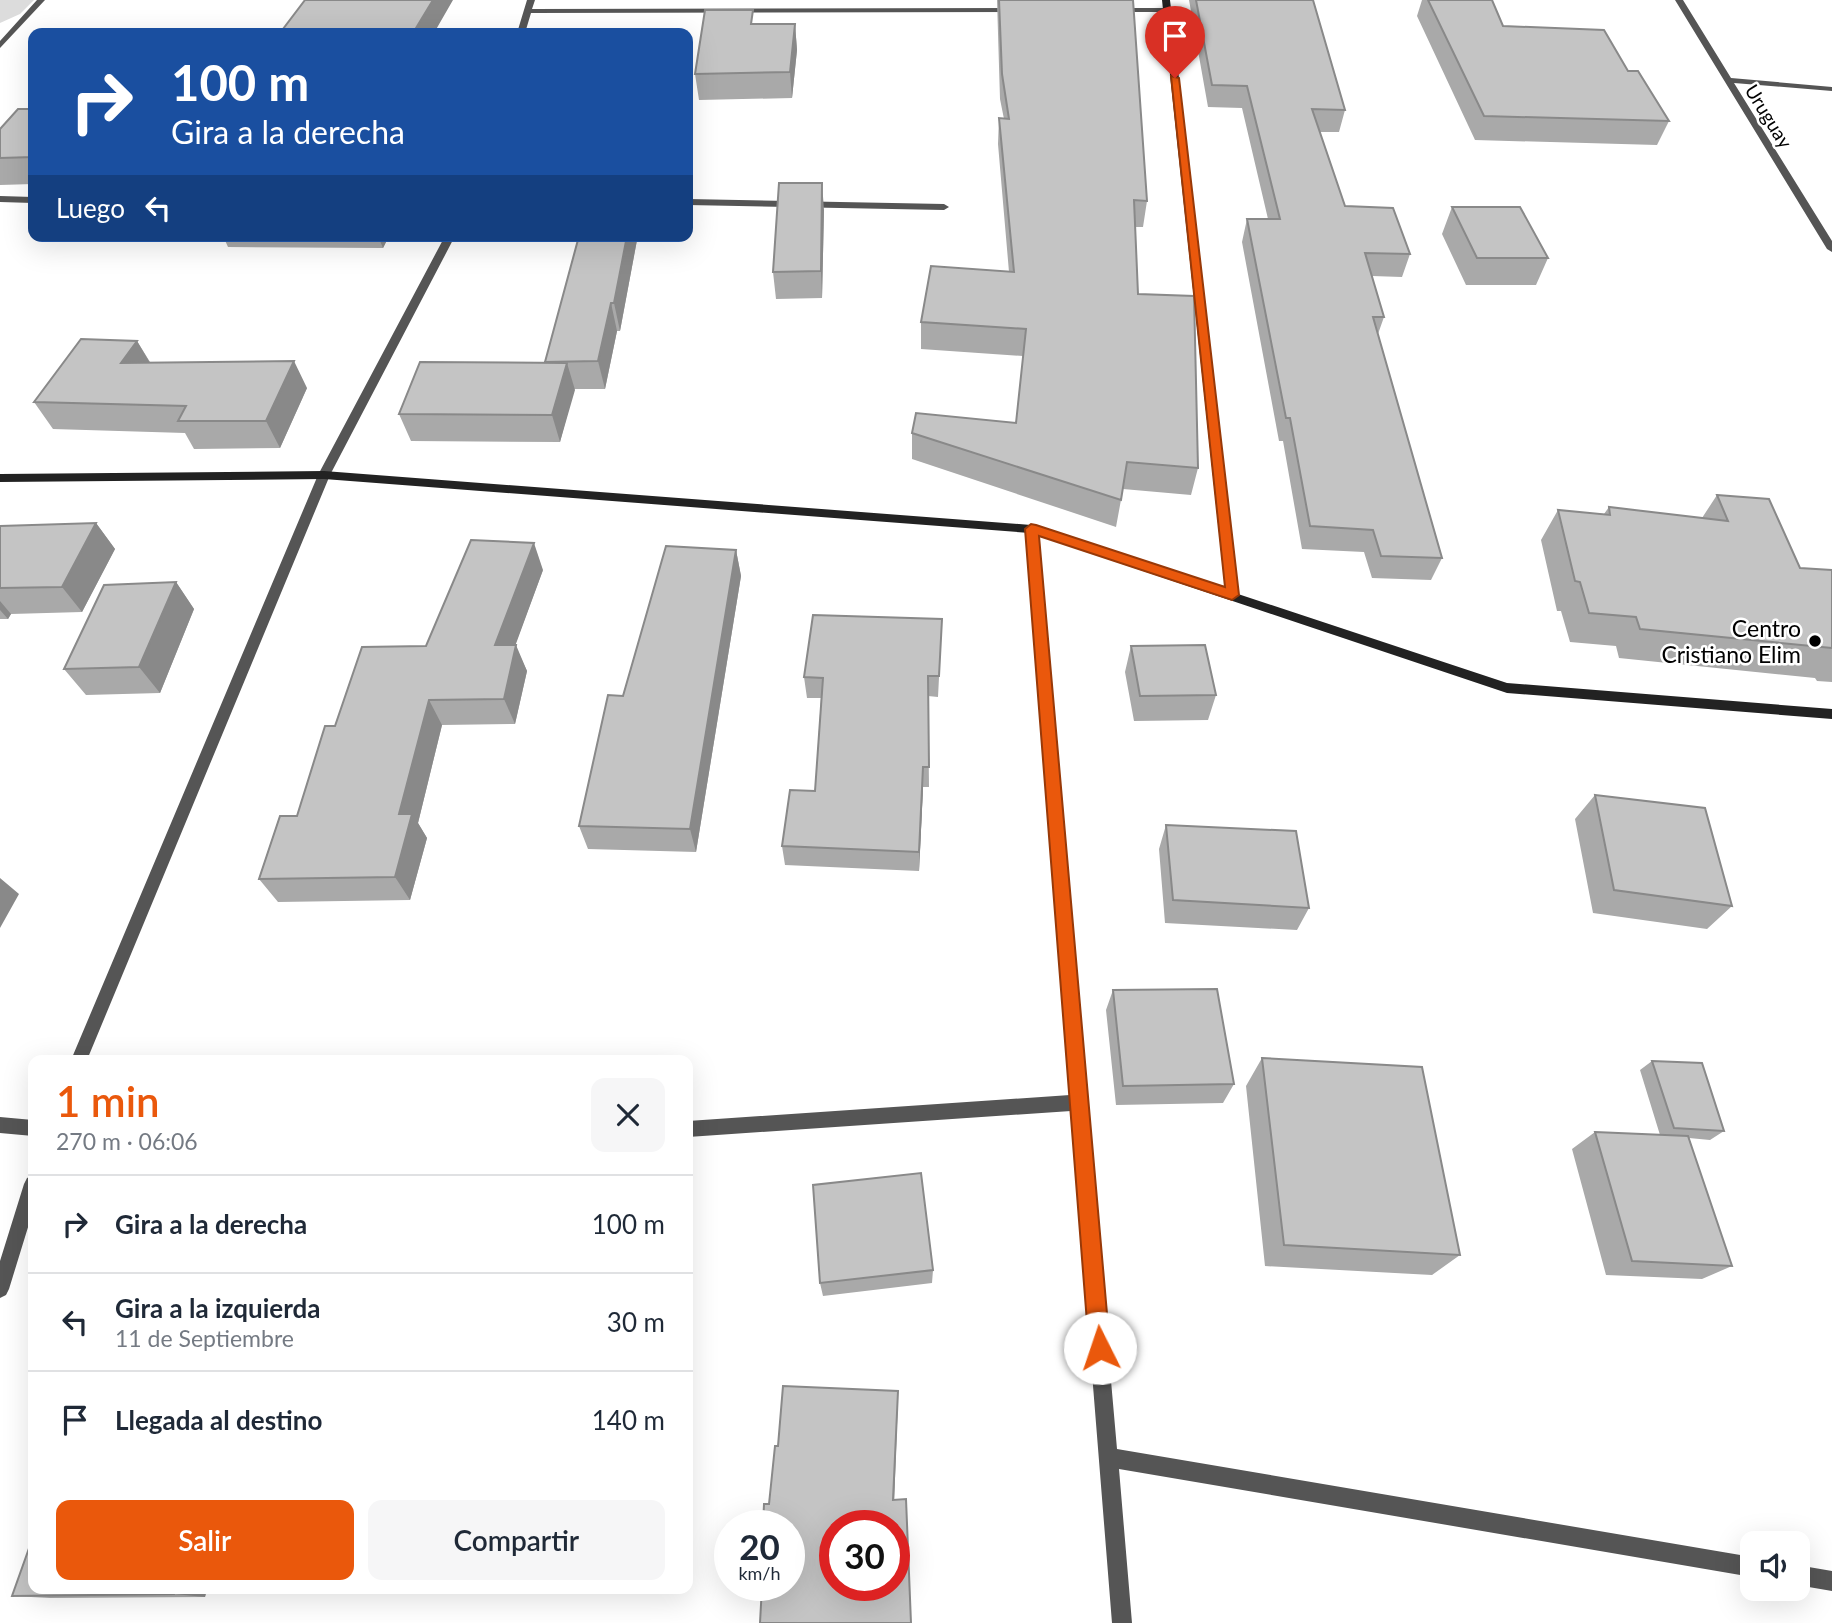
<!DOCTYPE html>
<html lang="es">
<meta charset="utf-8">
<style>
body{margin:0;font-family:Lato,sans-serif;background:#f6f6f7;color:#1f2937;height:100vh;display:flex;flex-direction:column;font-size:26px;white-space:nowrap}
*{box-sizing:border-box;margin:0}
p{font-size:23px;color:#747a83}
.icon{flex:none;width:38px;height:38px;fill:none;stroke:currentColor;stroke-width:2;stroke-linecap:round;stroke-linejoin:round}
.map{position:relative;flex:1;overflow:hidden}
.drawer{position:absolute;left:28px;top:1055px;width:665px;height:539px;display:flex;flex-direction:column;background:#fff;border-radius:14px;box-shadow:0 7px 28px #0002}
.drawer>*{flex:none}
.guide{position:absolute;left:28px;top:28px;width:665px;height:214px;border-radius:14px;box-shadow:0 7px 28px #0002;background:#1a4fa0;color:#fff;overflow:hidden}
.fabs{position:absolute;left:1740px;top:1531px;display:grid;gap:14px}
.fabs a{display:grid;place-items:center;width:70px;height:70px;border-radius:14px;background:#fff;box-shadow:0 7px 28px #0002;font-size:35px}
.speed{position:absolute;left:714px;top:1510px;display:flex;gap:14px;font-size:35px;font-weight:700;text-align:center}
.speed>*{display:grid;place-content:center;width:91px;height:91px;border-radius:50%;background:#fff;box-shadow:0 7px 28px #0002;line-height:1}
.speed small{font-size:18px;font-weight:400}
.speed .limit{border:10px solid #d22;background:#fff;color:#111}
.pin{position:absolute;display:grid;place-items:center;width:60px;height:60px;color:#fff;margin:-72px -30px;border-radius:50% 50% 50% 0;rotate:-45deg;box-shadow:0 0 7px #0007}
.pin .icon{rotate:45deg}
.me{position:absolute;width:77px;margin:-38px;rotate:356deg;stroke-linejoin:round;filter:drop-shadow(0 0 5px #0008)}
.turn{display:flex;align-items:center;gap:24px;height:147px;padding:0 28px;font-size:32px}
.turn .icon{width:91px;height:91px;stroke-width:2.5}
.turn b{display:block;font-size:49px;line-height:60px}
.then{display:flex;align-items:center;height:66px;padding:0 28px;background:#0003;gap:14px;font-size:26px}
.round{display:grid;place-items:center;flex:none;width:74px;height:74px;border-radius:14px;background:#f6f6f7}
.summary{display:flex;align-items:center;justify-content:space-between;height:119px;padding:0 28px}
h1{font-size:42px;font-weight:600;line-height:52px;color:#ea580c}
.button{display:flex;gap:14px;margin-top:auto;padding:14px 28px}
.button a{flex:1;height:80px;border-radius:14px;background:#ea580c;color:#fff;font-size:28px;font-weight:600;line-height:80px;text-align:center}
.button a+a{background:#f6f6f7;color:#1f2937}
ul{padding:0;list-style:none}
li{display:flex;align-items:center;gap:21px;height:98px;padding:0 28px;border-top:2px solid #e0e1e3}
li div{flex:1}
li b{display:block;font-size:26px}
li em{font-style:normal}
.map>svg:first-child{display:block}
</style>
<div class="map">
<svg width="1832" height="1623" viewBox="0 0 1832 1623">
<rect width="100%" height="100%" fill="#fff"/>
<!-- green -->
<path fill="#dcdcdc" d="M0 0H34L20 14 0 23Z"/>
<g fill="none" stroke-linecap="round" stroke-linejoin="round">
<!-- street -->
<path fill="#555" fill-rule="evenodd" d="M37 0H45L0 48V41Z
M527 0H535L532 9 1015 8 1019 10 1015 12 531 13 525 33H517Z
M1675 0H1683L1731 78 1832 87V91L1734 83 1832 241V252L1827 249Z
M1116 8H1167L1171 10 1167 12H1113L1112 10Z
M0 196 33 197V203L0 202Z
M688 199 944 204 949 207 944 210 688 205Z
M445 236H455L330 475 87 1060H71L318 475Z
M1031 525 1037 529 1086 1096 1089 1102 1087 1107 1117 1449 1752 1557V1577L1119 1469 1132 1623H1112L1071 1111 688 1137V1121L1070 1095 1025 529Z
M0 1117 33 1120V1136L0 1133Z
M33 1175V1211L9 1289 6 1295 0 1298V1261L24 1184 27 1178Z
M1797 1565 1832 1571V1591L1797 1585Z"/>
<!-- secondary -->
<path fill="#222" fill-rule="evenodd" d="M1162 0H1170L1238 594 1507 683 1832 709V719L1507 693 1030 533 324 479 0 482V474L324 471 1031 525 1225 589Z"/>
</g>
<!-- wall -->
<path fill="#a9a9a9" d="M997 0H1133L1147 201 1143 227H1135L1138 294 1198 468 1191 495 1123 489 1116 527 912 459V433L1016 423 1023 356 921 349V322L1009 272 998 144 999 118 1004 119 1000 99Z
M1189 0H1313L1345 110 1339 132H1320L1345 206 1410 254 1402 277 1372 276 1384 317 1378 334 1442 558 1431 580 1372 578 1364 552 1302 549 1283 441H1279L1242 242 1247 219H1268L1242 108 1208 107Z
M1422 0H1492L1503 26 1628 71 1669 121 1657 145 1475 140 1417 16Z
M754 24H795L797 50 792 98 699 100 695 74Z
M33 109V184L0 185V129Z
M1452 207 1548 258 1536 285H1466L1442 234Z
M824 210 822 298 776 299 773 272Z
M223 236H389L383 248 228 247Z
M627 236H636L637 240 620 331H617L605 389H574L560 442 411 441 399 414 546 362Z
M137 341 150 362 307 388 280 448 194 449 185 433 53 429 34 402Z
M1717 495 1800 568 1832 570V682L1817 681 1815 678 1619 658 1616 646 1570 642 1561 611H1557L1541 540 1558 510 1604 514 1609 507 1702 518Z
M96 523 115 549 82 612 11 614 8 619H0V526Z
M736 550 741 576 696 852 588 849 579 826 623 696Z
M543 570 515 645 527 671 515 724 442 725 418 823 427 838 410 900 278 902 259 879 297 816 335 726 426 646Z
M176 582 194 609 160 693 86 695 64 669Z
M942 619 938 697 928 696 929 787H923L919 871 785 865 782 846 815 791 821 698H807L804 677Z
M1131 646 1216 695 1208 720 1134 721 1125 672Z
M1595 795 1732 906 1707 929 1593 913 1575 819Z
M1166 825 1309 908 1297 930 1165 923 1159 849Z
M1113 990 1234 1084 1223 1103 1116 1105 1106 1010Z
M1262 1058 1460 1255 1432 1275 1265 1266 1246 1086Z
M1652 1061 1724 1131 1710 1140 1689 1138 1732 1266 1702 1279 1606 1275 1572 1149 1595 1132 1660 1135 1640 1070Z
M933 1270 932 1283 823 1296 820 1283Z
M33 1589H207L205 1597 50 1598 12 1596Z"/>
<!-- shaded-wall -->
<path fill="#898989" d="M433 0H453L434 33H413Z
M795 24 797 50 792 98 790 72Z
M822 183 824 210 822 298 821 271Z
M378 236H389L383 248Z
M627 236H636L637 240 620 331 614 303Z
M611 303 617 331 605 389 598 361Z
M137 341 153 368 121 363Z
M294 361 307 388 280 448 266 421Z
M567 363 575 390 560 442 552 415Z
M96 523 115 549 82 612 62 587Z
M534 543 543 570 506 671 495 645Z
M736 550 741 576 696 852 690 829Z
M176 582 194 609 160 693 139 667Z
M0 601 11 614 8 619 0 610Z
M516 645 527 671 515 724 504 699Z
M429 700 442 725 418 823 427 838 410 900 395 877 399 814Z
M923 767V787L919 871V852Z
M0 878 19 894 0 928Z
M898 1391V1399L894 1505 893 1500Z
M176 1589H207L205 1597 174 1594Z"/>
<!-- building -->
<path fill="#c4c4c4" stroke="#898989" stroke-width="2" fill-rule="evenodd" d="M305 0H433L413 33H280Z
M999 0H1133L1147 201 1134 200 1138 294 1194 296 1198 468 1127 462 1121 500 912 433 916 413 1016 423 1026 329 921 322 931 266 1014 272 999 118 1009 119 1002 74Z
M1196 0H1313L1345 110 1312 109 1345 206 1393 208 1410 254 1365 253 1384 317H1373L1442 558 1381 556 1373 530 1310 526 1290 418H1286L1247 219H1280L1247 86 1212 85Z
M1428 0H1492L1503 26 1604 30 1628 71H1638L1669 121 1484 116Z
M705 10H753L751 24H795L790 72 695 74Z
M18 109H33V157L0 158V129Z
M779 183H822L821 271 773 272Z
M1452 207H1520L1548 258H1477Z
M579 236H627L614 303H611L598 361 545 362Z
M81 339 137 341 121 363 294 361 266 421H178L186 406 34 402Z
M420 362 567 363 552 415 399 414Z
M1717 495 1769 499 1800 568 1832 570V648L1640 629 1636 617 1589 613 1580 582 1575 581 1558 510 1610 515 1609 507 1728 521Z
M96 523 62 587 0 588V526Z
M471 540 534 543 495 645H516L504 699 429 700 399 814H412L395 877 259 879 280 816H297L325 726H335L362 647 426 646Z
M666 546 736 550 690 829 579 826 608 695 623 696Z
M176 582 139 667 64 669 104 585Z
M813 615 942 619 939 676H928L929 767H923L919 852 782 846 790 790 815 791 823 678 804 677Z
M1205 645 1216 695 1140 696 1131 646Z
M1595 795 1705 808 1732 906 1614 890Z
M1166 825 1296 831 1309 908 1173 900Z
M1217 989 1234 1084 1123 1086 1113 990Z
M1262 1058 1422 1067 1460 1255 1284 1245Z
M1652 1061 1702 1063 1724 1131 1674 1128Z
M1595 1132 1688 1136 1732 1266 1632 1261Z
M921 1173 933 1270 820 1283 813 1185Z
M783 1386 898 1391 893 1500 906 1499 911 1623H760L762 1586H789V1526H763L764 1504H769L775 1446H778ZM835 1526H894V1586H835Z
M33 1537V1589H176L174 1594 12 1596Z"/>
<!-- route -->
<path fill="#ea580c" stroke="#983908" stroke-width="2" d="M1171 76 1179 78 1239 595 1232 600 1039 536 1110 1348 1107 1355 1100 1358 1092 1355 1089 1348 1025 529 1031 524 1036 525 1225 587Z"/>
<!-- markers -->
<circle fill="#000" stroke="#fff" stroke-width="2.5" cx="1815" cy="641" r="7"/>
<g text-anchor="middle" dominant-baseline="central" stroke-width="5" stroke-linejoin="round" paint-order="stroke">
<!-- far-street labels -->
<g font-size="19" fill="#000" stroke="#fff">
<text transform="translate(1769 116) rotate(58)">Uruguay</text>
</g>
<!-- poi labels -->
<g font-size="23" fill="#000" stroke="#fff" text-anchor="end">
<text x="1801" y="628">Centro<tspan x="1801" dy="26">Cristiano Elim</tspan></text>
</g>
</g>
</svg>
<div class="fabs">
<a><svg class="icon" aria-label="sound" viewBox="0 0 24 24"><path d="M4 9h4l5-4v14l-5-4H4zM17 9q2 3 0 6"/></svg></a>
</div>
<div class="speed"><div>20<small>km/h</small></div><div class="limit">30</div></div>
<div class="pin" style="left:1175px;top:78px;background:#d93025"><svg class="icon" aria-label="arrive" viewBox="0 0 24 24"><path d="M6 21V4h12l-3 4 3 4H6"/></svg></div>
<svg class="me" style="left:1100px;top:1348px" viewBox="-20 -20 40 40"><circle r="19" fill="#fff"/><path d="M0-13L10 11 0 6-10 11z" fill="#ea580c"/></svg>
<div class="guide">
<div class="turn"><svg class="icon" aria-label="right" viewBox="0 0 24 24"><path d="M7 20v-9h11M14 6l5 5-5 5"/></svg><div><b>100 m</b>Gira a la derecha</div></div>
<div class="then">Luego<svg class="icon" aria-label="left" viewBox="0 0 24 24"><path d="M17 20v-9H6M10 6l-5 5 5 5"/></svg></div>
</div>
<section class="drawer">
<div class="summary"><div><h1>1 min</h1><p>270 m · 06:06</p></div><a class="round"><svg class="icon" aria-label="close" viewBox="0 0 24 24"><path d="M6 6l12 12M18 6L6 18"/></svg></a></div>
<ul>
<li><svg class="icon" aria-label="right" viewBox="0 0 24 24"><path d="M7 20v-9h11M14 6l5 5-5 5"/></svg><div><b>Gira a la derecha</b></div><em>100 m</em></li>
<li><svg class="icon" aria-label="left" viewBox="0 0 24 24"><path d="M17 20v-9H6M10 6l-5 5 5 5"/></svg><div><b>Gira a la izquierda</b><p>11 de Septiembre</p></div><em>30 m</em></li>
<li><svg class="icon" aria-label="arrive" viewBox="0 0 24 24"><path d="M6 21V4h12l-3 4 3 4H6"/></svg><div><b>Llegada al destino</b></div><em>140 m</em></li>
</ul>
<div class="button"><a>Salir</a><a>Compartir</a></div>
</section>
</div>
